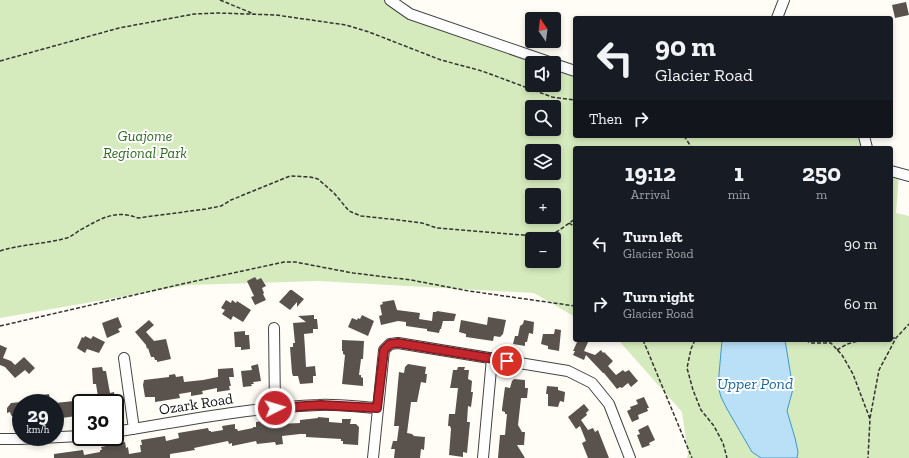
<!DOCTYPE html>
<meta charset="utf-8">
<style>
body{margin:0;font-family:"Zilla Slab",serif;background:#242831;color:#f1f3f6;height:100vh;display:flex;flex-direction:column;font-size:15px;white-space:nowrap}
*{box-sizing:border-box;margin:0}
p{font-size:13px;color:#9ea1a6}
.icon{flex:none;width:22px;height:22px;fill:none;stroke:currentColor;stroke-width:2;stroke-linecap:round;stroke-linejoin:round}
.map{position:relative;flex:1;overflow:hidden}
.sheet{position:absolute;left:573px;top:146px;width:320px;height:196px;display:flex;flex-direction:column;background:#171b24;border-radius:4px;box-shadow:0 2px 6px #0003}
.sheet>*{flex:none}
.top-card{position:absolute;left:573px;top:16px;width:320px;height:122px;border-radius:4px;box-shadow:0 2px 6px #0003;background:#171b24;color:#f1f3f6;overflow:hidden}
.needle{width:26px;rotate:346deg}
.buttons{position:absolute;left:525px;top:12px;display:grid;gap:8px}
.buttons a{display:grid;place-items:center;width:36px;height:36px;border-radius:4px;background:#171b24;box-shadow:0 2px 6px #0003;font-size:20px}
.speed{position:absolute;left:12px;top:394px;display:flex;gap:8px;font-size:20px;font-weight:700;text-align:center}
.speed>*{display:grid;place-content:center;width:52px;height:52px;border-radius:50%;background:#171b24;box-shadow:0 2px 6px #0003;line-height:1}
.speed small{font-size:10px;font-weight:400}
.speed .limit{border:2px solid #111;border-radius:6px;background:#fff;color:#111}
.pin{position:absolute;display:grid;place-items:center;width:34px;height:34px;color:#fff;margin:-17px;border:2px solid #fff;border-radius:50%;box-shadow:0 1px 4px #0007}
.me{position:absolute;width:44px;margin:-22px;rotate:85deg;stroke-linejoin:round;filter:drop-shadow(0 0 3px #0008)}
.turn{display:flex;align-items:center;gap:14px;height:84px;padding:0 16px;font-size:18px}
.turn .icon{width:52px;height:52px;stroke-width:2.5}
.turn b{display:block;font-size:28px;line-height:34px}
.then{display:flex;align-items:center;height:38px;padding:0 16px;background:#0003;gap:8px;font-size:15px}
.eta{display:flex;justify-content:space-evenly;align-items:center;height:68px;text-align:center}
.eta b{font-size:24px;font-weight:700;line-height:28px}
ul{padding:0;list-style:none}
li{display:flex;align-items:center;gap:12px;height:60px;padding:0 16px}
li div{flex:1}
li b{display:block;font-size:15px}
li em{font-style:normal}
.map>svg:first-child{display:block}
</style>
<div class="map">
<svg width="909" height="458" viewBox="0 0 909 458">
<rect width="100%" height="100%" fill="#fffdf5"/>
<!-- green -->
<path fill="#d5ebbd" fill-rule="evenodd" d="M0 0H391L394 3 550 63H532V85H554V64L575 71V136H864L867 148H575V317L534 293 318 281 189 285 0 318ZM532 107H554V129H532ZM532 151H554V173H532ZM532 195H554V217H532ZM532 239H554V261H532Z
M891 171 899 174 896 213 909 216V458H687L688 454 682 412 620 342 617 340H891Z"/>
<!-- water -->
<path fill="#b9e0f7" stroke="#3f96cf" d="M722 340H785L793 389 787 411 795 438 798 452 797 458H761L752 452 727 409 721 397 718 386Z"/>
<!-- building -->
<path fill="#5a524d" d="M906 2 909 15 895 18 892 5Z
M255 277 257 280 261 278 266 286 262 288 264 293 263 294 266 300 255 305 251 297 254 296 247 281Z
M290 290H292L304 299 297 307V302L290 310 279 302Z
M226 300 231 303 232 300 236 303 237 301 251 310 243 322 233 316 231 320 222 314 225 310 221 308Z
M394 300 397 310 420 313 419 319 432 321 433 312H436L437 311 456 314 454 321H443L441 329H440L439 333 427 331V329L406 326V322L398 321 381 325 379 316 382 315 380 305 383 304 382 302Z
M314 315V319H317L318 329H313V333L304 334 305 349 306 367 315 366 316 376H313V383L300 384 298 376H293L292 373 290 347H293V343H295L293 323 306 322 298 316Z
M362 315 374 321 368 336 348 327 352 318 357 320 358 318 360 319Z
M118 317 122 327 118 329 120 332 107 338 102 323Z
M488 317 506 320 503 334 500 337 494 336 493 341 466 337V334L459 332 461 320 487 325Z
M149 320 154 325 146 332 154 341 166 339 171 359 157 362V360H155L154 357H151L148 348 147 349 146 345 135 332Z
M524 320 534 322 533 334 529 333 527 342H525V346L513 344 515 336H518L520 326 523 324Z
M555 329 561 330 559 351 548 349V346L541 344 543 334H554Z
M245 331V335H249L250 349 241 350V347H235L234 332Z
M85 336 91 339 93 336 105 342 99 353 87 349 85 353 77 348 82 337 84 338Z
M342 340 364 341 363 359H361L359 375H361V377L363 378V386L342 384 345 355 343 354V351H342Z
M578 340H589L584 351 595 355 601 350 603 353 604 352 613 361 608 366 616 375 623 370 625 372 629 370 638 381 631 387 628 383 622 388 620 387 617 389 604 373H603L586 355 584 360 573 355 575 351H573Z
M0 345 7 348 3 358 11 361 15 365 24 357 35 368 29 374 25 370 15 378 5 367 0 365Z
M258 364 261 381 253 382 254 384H251L252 386 243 387 241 371 252 370 251 366Z
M408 364 426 367 425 374H427L426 383 421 382 417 402H411L407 433 412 434 414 436 425 437 424 450 421 449 420 458H394L395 449H391L393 441H397L399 426H394L399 372 404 373 405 367Z
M102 367 103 371H106L110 393 114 392 115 400 113 401V403H99L96 384H93L92 368Z
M458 367H465L464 370H469L468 379 472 381 471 392H473L471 407 468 406 467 422H470L467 453 463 452V457L449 455 451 429 450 426H448L449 414H455L458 388H450L451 383 453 370H457Z
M233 368 234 377H229L231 386H229L230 390 217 392V388L202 391 203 394 191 396V392L179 394 180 398 155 402V397H145L143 385 144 380 169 377V375L175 374 176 377 183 376 184 382 203 380 218 377V369Z
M514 379 525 380V388H528L527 398H521L518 425 522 432H525L524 445H517L525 458H498L500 435H505L507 414H505V412L502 411V409L505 387 510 388 512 381Z
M547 386 558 387V390L565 392 564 402 560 401 558 407 548 406V394H546Z
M49 394 51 403H36V396Z
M644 397 649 408H647L648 411 638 415 639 419 632 422 627 411 631 409 630 407 638 404 636 400Z
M74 401V402H79L80 412 76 413V416L55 419V403Z
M21 402V415L12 416 11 415 10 412 7 413V408L11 403Z
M584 404 589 410 586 413 587 415 581 420 588 430 593 428 595 432 598 430 609 458H588L582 443 586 441 580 426 576 429 568 417Z
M318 417 329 418V422L342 423V419H351L350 424H356L359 427 358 445 343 444V441H341V439L306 437V434H300L282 436 283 444 276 445 275 442 257 444 256 441 232 446V443L229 444 228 441 194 448 195 450 170 454V458H54V454L83 450 84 455 100 452V450H102L101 447 125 442 126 448 128 447 129 454 141 452 140 445H142L141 440 165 436 166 441 179 438 178 433 208 428 209 431H211V432L223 430 222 426 235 424V429H237L238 431 253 428V427H256V422L277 419 278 422H280V424L300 423V420L318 418Z
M648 425 655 440 649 443 650 445 642 448 637 435 640 434 638 430Z"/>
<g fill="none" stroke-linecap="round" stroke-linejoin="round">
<defs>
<path id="minor" d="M390 0 410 14 552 63
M777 18 784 0
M554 64 575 71
M864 136 867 148
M891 171 909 176
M274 328 275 408
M124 358 134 429
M115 432C183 421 251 407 319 405 338 404 358 407 377 408
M0 439H20L81 436
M373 458 384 350 390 344 398 343 568 371 592 383 609 404 630 458
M483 458 492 358"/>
</defs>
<!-- minor casing -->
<use href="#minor" stroke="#444" stroke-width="12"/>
<!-- path -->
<path stroke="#333" stroke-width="1.5" stroke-dasharray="4 2" stroke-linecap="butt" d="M220 0 254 14
M0 61 119 28 194 14 218 13 276 15 346 25 369 32 441 60 482 71 552 97 575 100
M684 136 692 148
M569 223 575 227
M0 251C22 244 45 244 67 238 72 236 76 233 80 230 101 219 114 209 138 218L206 209 221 206 231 200 290 176 310 177 318 179 334 193 349 211 361 216 399 220 422 223 437 228 547 237 558 231 575 219
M0 326 182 284 284 262H295L353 273 411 280 469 291 575 306
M891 338H896
M643 340 692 458
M695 340 691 349 687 368 693 390 701 410 714 426 723 443 727 458
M806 340 810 343H831L842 355 853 374 870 419 868 458
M837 350 847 344 862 340
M870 418 879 370 896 338 909 324"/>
<!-- minor -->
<use href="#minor" stroke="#fff" stroke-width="10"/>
</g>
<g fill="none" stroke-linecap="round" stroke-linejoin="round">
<defs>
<path id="route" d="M275 408 321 405 377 408 384 350 390 344 398 343 507 361"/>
</defs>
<!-- route casing -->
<use href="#route" stroke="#7f191e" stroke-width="10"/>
<!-- route -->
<use href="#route" stroke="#c4262e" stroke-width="7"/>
</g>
<g text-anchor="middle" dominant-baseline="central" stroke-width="4" stroke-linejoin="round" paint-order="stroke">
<!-- park labels -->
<g font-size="15" font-style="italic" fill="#2f6b1f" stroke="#fff">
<text x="145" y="136">Guajome<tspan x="145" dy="17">Regional Park</tspan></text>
</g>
<!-- street labels -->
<g font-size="15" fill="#111" stroke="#fff">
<text transform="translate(196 404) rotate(-9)">Ozark Road</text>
</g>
<!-- water labels -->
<g font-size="16" font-style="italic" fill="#1768a6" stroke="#fff">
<text x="755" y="383">Upper Pond</text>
</g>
</g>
</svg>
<div class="buttons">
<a><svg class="needle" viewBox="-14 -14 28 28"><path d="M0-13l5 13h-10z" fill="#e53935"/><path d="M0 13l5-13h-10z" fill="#9ea1a6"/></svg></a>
<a><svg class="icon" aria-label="sound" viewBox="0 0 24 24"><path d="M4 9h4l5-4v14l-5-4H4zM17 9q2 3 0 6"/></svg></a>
<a><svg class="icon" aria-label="search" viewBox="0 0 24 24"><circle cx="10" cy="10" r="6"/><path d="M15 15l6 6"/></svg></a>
<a><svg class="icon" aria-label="layers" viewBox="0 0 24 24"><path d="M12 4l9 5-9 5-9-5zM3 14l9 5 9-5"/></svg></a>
<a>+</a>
<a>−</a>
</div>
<div class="speed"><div>29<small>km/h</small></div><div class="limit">30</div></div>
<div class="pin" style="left:507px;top:361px;background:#d93025"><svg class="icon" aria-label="arrive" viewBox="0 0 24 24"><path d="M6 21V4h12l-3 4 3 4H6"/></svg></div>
<svg class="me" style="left:275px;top:408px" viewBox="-20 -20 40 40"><circle r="17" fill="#c4262e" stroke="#fff" stroke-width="3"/><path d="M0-11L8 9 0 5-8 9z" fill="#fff"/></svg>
<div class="top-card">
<div class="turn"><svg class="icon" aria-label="left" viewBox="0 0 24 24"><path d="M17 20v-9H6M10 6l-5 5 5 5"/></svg><div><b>90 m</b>Glacier Road</div></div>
<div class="then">Then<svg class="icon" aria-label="right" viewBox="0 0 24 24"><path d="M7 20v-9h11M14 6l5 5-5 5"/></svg></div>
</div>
<section class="sheet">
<div class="eta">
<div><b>19:12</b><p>Arrival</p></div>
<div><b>1</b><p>min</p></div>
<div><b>250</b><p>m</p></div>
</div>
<ul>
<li><svg class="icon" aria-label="left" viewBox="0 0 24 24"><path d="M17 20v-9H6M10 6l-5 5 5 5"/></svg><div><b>Turn left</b><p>Glacier Road</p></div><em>90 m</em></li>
<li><svg class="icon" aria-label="right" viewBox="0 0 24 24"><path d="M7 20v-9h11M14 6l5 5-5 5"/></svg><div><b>Turn right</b><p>Glacier Road</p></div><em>60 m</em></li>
</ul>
</section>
</div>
